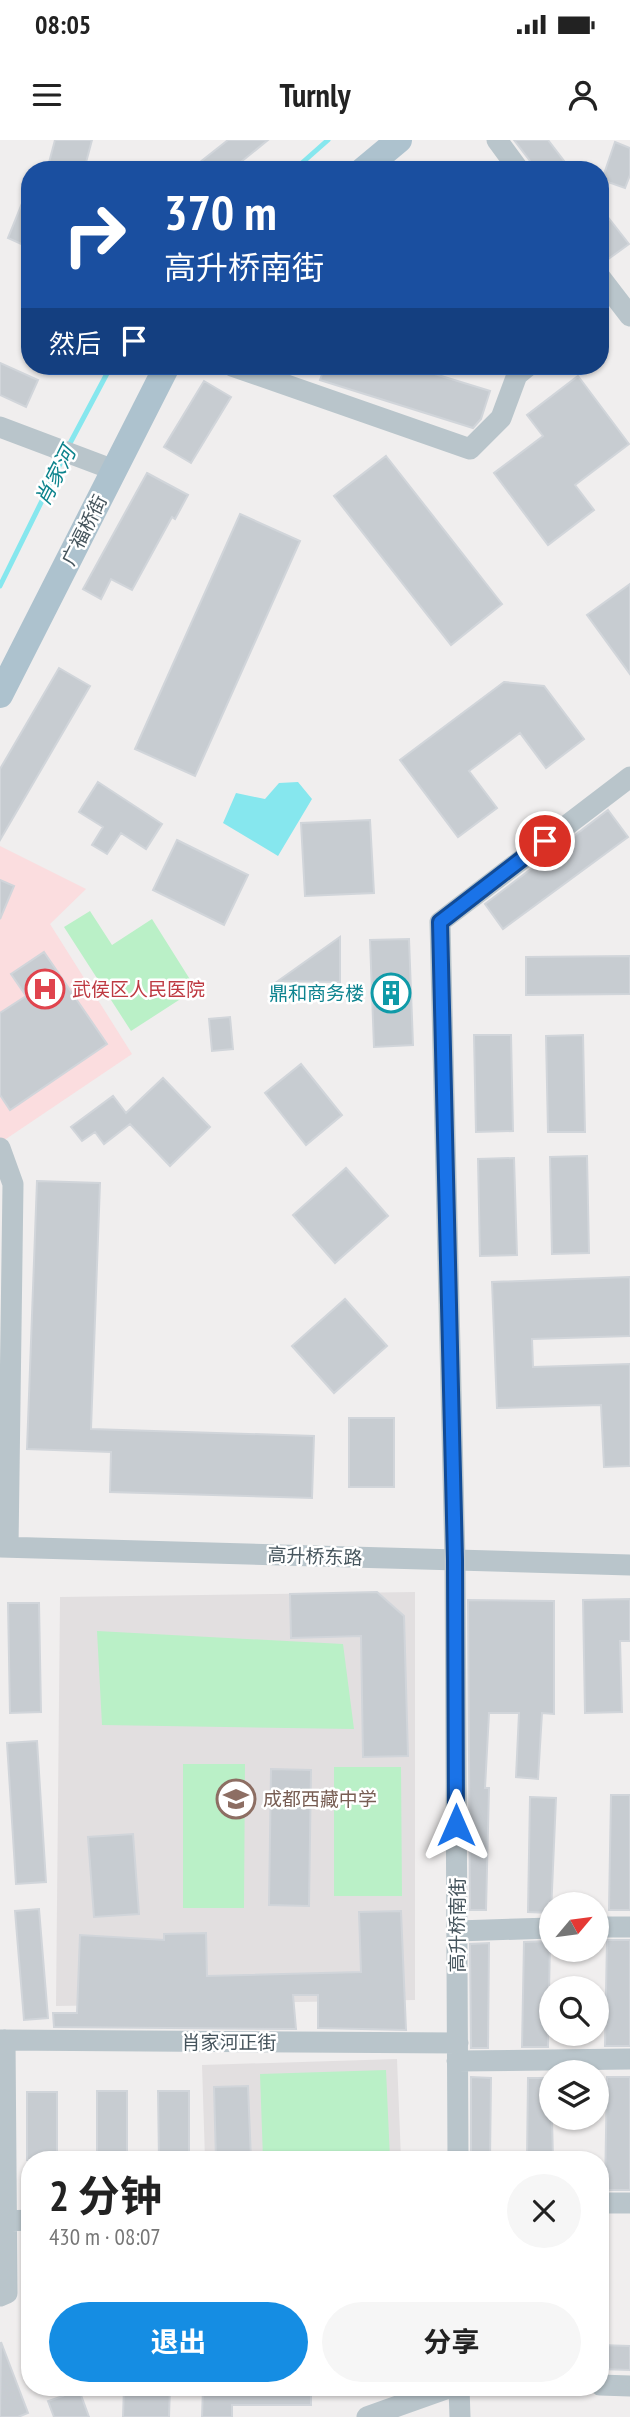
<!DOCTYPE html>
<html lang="zh">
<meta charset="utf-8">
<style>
body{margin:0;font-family:"PT Sans Narrow","Noto Sans SC",sans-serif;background:#f6f6f6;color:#222;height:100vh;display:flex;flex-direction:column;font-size:26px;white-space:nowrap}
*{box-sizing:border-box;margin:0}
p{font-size:23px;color:#767676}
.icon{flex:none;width:38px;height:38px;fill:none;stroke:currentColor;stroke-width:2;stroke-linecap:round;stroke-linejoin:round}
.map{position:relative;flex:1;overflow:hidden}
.side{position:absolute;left:21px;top:2011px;width:588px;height:245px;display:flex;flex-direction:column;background:#fff;border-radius:28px;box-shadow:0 2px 5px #0004}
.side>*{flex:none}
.hud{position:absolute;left:21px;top:21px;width:588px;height:214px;border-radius:28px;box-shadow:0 2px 5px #0004;background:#1a4fa0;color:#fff;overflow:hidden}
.needle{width:46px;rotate:61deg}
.fabs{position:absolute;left:539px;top:1752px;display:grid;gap:14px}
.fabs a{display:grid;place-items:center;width:70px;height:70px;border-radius:50%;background:#fff;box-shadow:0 2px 5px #0004;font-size:35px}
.pin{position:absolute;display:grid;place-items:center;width:60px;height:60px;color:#fff;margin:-30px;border:4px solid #fff;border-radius:50%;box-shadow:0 2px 7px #0007}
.me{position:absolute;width:77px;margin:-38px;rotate:0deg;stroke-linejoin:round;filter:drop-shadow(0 0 5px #0008)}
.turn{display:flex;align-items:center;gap:24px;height:147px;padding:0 28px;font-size:32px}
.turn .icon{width:91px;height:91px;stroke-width:2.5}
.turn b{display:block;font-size:49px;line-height:60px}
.then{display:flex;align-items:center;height:66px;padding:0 28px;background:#0003;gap:14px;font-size:26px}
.round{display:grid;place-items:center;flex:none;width:74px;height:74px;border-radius:37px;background:#f6f6f6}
.overview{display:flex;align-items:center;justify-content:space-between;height:119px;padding:0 28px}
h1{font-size:42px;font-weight:700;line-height:52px}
.primary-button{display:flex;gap:14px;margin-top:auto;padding:14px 28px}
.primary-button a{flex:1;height:80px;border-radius:42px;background:#158de3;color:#fff;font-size:28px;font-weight:700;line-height:80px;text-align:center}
.primary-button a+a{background:#f6f6f6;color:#222}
.status{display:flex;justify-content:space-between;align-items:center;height:49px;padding:0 35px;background:#fff;direction:ltr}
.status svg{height:19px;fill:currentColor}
header{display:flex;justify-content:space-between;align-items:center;height:91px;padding:0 28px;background:#fff;font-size:32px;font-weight:700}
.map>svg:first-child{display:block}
</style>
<div class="status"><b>08:05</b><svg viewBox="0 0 49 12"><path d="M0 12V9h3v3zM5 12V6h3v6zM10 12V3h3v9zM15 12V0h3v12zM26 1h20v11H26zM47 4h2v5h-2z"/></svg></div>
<header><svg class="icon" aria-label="menu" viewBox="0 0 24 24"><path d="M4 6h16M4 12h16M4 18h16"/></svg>Turnly<svg class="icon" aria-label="person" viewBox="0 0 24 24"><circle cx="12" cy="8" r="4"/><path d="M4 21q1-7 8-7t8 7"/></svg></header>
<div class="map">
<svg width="630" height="2277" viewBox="0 0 630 2277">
<rect width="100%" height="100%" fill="#f0eeee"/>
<!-- education -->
<path fill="#e2dfe0" d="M415 1452V1860L56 1866 60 1457Z
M397 1919 401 2019H205L202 1925Z"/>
<!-- medical -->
<path fill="#fbdddf" d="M0 706 86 749 50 784 132 914 0 1003Z"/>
<!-- green -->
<path fill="#baf0c7" d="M90 771 112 805 152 779 196 849 131 891 64 787Z
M97 1491 343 1504 354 1589 102 1585Z
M183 1624H245L244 1768H183Z
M334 1627H401L402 1756H334Z
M386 1930 390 2019H263L260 1934Z"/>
<!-- water -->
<path fill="#86e7ee" d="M298 642 312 659 278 716 223 683 236 653 265 659 279 643Z"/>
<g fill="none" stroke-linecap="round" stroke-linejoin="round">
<!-- stream -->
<path stroke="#86e7ee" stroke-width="5" d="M294 30 328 0
M68 307 111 226
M0 446 64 316"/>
</g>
<!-- building -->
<path fill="#c7ccd1" stroke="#d1d5da" stroke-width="2" d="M55 0H92L84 30H47Z
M228 0H268L231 30H190Z
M514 0H548L571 30H537Z
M615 2 630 8V35L625 48 602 40Z
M29 46H30V108L8 98Z
M600 67 629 104 607 120 600 112Z
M0 223 38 240 26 267 0 255Z
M325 226H409L490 251 481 279 473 288 320 240Z
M578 236 629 304 575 345 594 370 548 405 494 333 543 296 527 275Z
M204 241 231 257 191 323 164 307Z
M386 316 502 464 451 505 334 356Z
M147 333 188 355 175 379 172 377 132 450 111 439 101 459 83 449Z
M240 374 300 401 195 636 135 609Z
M630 444V534L587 475Z
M59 528 90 546 0 700V629Z
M504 542 544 546 584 599 546 628 520 593 469 631 497 668 458 697 400 620Z
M98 642 162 684 146 709 121 693 107 714 92 705 103 687 79 672Z
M608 670 628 697 503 789 485 764Z
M370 680 374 753 305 756 301 683Z
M177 700 248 735 224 785 153 750Z
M0 740 14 746 0 779Z
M340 797V842L278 841Z
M409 799 413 905 374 907 370 800Z
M44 812 107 904 10 970 0 955V873L26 856 11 834Z
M630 816V854L526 855V817Z
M230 877 233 909 212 911 209 879Z
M474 895H511L513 991 476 992Z
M583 895 585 992H548L546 896Z
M301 924 342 975 306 1005 265 953Z
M163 938 210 987 170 1026 130 984 104 1004 95 992 82 1001 71 987 113 956 126 973Z
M587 1016 589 1113 552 1114 550 1017Z
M514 1018 517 1115 480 1116 478 1019Z
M346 1028 388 1076 335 1123 293 1075Z
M37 1041 100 1043 91 1289 314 1296 312 1358 110 1352 111 1312 27 1309Z
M630 1137V1196L532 1199 533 1227 630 1224V1326L604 1327 601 1265 497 1268 492 1142Z
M345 1159 387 1206 334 1253 292 1206Z
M349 1278H394V1347H349Z
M377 1452 404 1476 408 1616 363 1617 361 1496 291 1498 290 1454Z
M630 1459V1501H620L622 1572 585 1573 583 1460Z
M468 1460 554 1461V1574L542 1573 538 1639 516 1637 519 1573H489L485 1648H489L486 1770H470Z
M8 1463H39L41 1572 10 1573Z
M37 1601 46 1742 16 1744 7 1603Z
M271 1629 311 1630 309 1766 269 1765Z
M611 1655H630V1770H609Z
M530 1657 556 1658 551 1773 528 1772Z
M133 1694 139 1774 94 1777 88 1697Z
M39 1769 48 1878 24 1880 15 1771Z
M401 1771 406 1890 318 1888V1855H293L296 1889 54 1887 53 1873H77L80 1795 164 1800V1794L206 1793 207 1836 361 1832 359 1772Z
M607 1800H630V1906H605Z
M550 1801 548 1907H522L524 1802Z
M489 1803 488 1908H471L470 1804Z
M471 1937 491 1938 490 2020H471Z
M607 1937H630V2050H605Z
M528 1938H551L553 2020H527Z
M248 1946 251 2020H216L214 1947Z
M97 1951H127V2020H97Z
M158 1951H189V2020H159Z
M27 1952H57V2020H27Z
M1 2202 28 2273 18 2277H0Z
M600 2205 630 2206V2230L600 2229Z
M59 2247H78L89 2277H54L48 2261 63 2256Z
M124 2247H170L169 2277H123Z
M203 2247H311V2265H232V2277H202Z"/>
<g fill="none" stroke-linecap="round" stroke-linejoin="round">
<!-- minor -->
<path stroke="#b9c5cb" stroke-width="21" d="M497 0 519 30
M600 137 630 176
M232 226 470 309 501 278 517 235 528 226
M0 287 114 330
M0 1008 13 1044 8 1407
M0 1407 630 1425
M597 1787H630
M457 1791 551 1788
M0 1900 458 1903
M457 1921 630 1919
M458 2020 455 1420 440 782 630 637
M600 2063H630
M6 2081 30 2080
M0 2156 7 2153 5 1900
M600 2245 630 2246
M459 2247 460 2277
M367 2277 451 2247"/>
<!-- major -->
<path stroke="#adc2ce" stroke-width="26" d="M363 30 399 0
M0 555 167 226"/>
</g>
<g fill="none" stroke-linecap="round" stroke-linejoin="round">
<defs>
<path id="route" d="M456 1685 455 1420 440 782 545 701"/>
</defs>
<!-- route casing -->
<use href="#route" stroke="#114b97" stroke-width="18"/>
<!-- route -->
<use href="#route" stroke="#1a73e8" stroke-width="12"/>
</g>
<!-- icons -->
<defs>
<symbol id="hospital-ring" viewBox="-11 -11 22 22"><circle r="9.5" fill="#fff" stroke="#e0444e" stroke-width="1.5"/><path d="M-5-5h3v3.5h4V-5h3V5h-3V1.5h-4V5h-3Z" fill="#e0444e"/></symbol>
<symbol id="building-ring" viewBox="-11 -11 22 22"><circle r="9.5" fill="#fff" stroke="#0f9aa8" stroke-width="1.5"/><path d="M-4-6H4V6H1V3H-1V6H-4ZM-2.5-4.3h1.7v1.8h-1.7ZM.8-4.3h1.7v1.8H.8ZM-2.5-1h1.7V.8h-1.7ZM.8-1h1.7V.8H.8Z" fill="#0f9aa8"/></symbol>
<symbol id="school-ring" viewBox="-11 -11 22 22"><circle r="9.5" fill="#fff" stroke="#8d6e63" stroke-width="1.5"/><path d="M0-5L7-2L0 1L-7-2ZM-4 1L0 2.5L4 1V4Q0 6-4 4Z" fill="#8d6e63"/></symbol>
</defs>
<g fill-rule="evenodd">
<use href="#hospital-ring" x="23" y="827" width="44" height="44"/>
<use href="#building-ring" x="369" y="831" width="44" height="44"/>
<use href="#school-ring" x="214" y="1637" width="44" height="44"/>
</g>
<g text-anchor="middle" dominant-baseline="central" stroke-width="5" stroke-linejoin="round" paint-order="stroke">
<!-- street labels -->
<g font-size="19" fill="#45545c" stroke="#fff">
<text transform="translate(84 390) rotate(-63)">广福桥街</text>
<text transform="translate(315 1416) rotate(2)">高升桥东路</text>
<text transform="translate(457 1785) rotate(-90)">高升桥南街</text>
<text x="229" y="1902">肖家河正街</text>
</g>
<!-- health labels -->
<g font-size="19" fill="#be3a42" stroke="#fff" text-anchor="start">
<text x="72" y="849">武侯区人民医院</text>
</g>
<!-- culture labels -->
<g font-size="19" fill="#0d838f" stroke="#fff" text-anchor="end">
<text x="364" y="853">鼎和商务楼</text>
</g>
<!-- education labels -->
<g font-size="19" fill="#785e54" stroke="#fff" text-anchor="start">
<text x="263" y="1659">成都西藏中学</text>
</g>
<!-- water labels -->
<g font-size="21" font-style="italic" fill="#0b838c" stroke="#fff">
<text transform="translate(55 336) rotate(-63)">肖家河</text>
</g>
</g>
</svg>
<div class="fabs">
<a><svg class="needle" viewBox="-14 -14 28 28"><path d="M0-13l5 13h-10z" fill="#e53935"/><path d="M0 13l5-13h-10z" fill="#767676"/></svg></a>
<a><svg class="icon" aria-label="search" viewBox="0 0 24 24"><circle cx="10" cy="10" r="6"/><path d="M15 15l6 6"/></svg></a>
<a><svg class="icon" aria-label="layers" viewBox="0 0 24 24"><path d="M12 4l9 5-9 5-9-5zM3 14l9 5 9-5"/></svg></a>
</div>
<div class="pin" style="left:545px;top:701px;background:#d93025"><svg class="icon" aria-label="arrive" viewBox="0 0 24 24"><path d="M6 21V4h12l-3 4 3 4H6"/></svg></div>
<svg class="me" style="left:456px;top:1685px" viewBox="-20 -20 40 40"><path d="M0-17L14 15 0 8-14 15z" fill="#1a73e8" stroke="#fff" stroke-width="4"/></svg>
<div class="hud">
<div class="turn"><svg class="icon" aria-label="right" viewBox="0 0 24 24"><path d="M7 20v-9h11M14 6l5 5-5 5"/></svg><div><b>370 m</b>高升桥南街</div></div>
<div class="then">然后<svg class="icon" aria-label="arrive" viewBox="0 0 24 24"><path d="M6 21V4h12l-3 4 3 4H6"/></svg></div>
</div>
<section class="side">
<div class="overview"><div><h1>2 分钟</h1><p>430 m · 08:07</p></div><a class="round"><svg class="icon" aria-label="close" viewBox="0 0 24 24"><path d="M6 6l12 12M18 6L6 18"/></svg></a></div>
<div class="primary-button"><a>退出</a><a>分享</a></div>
</section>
</div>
